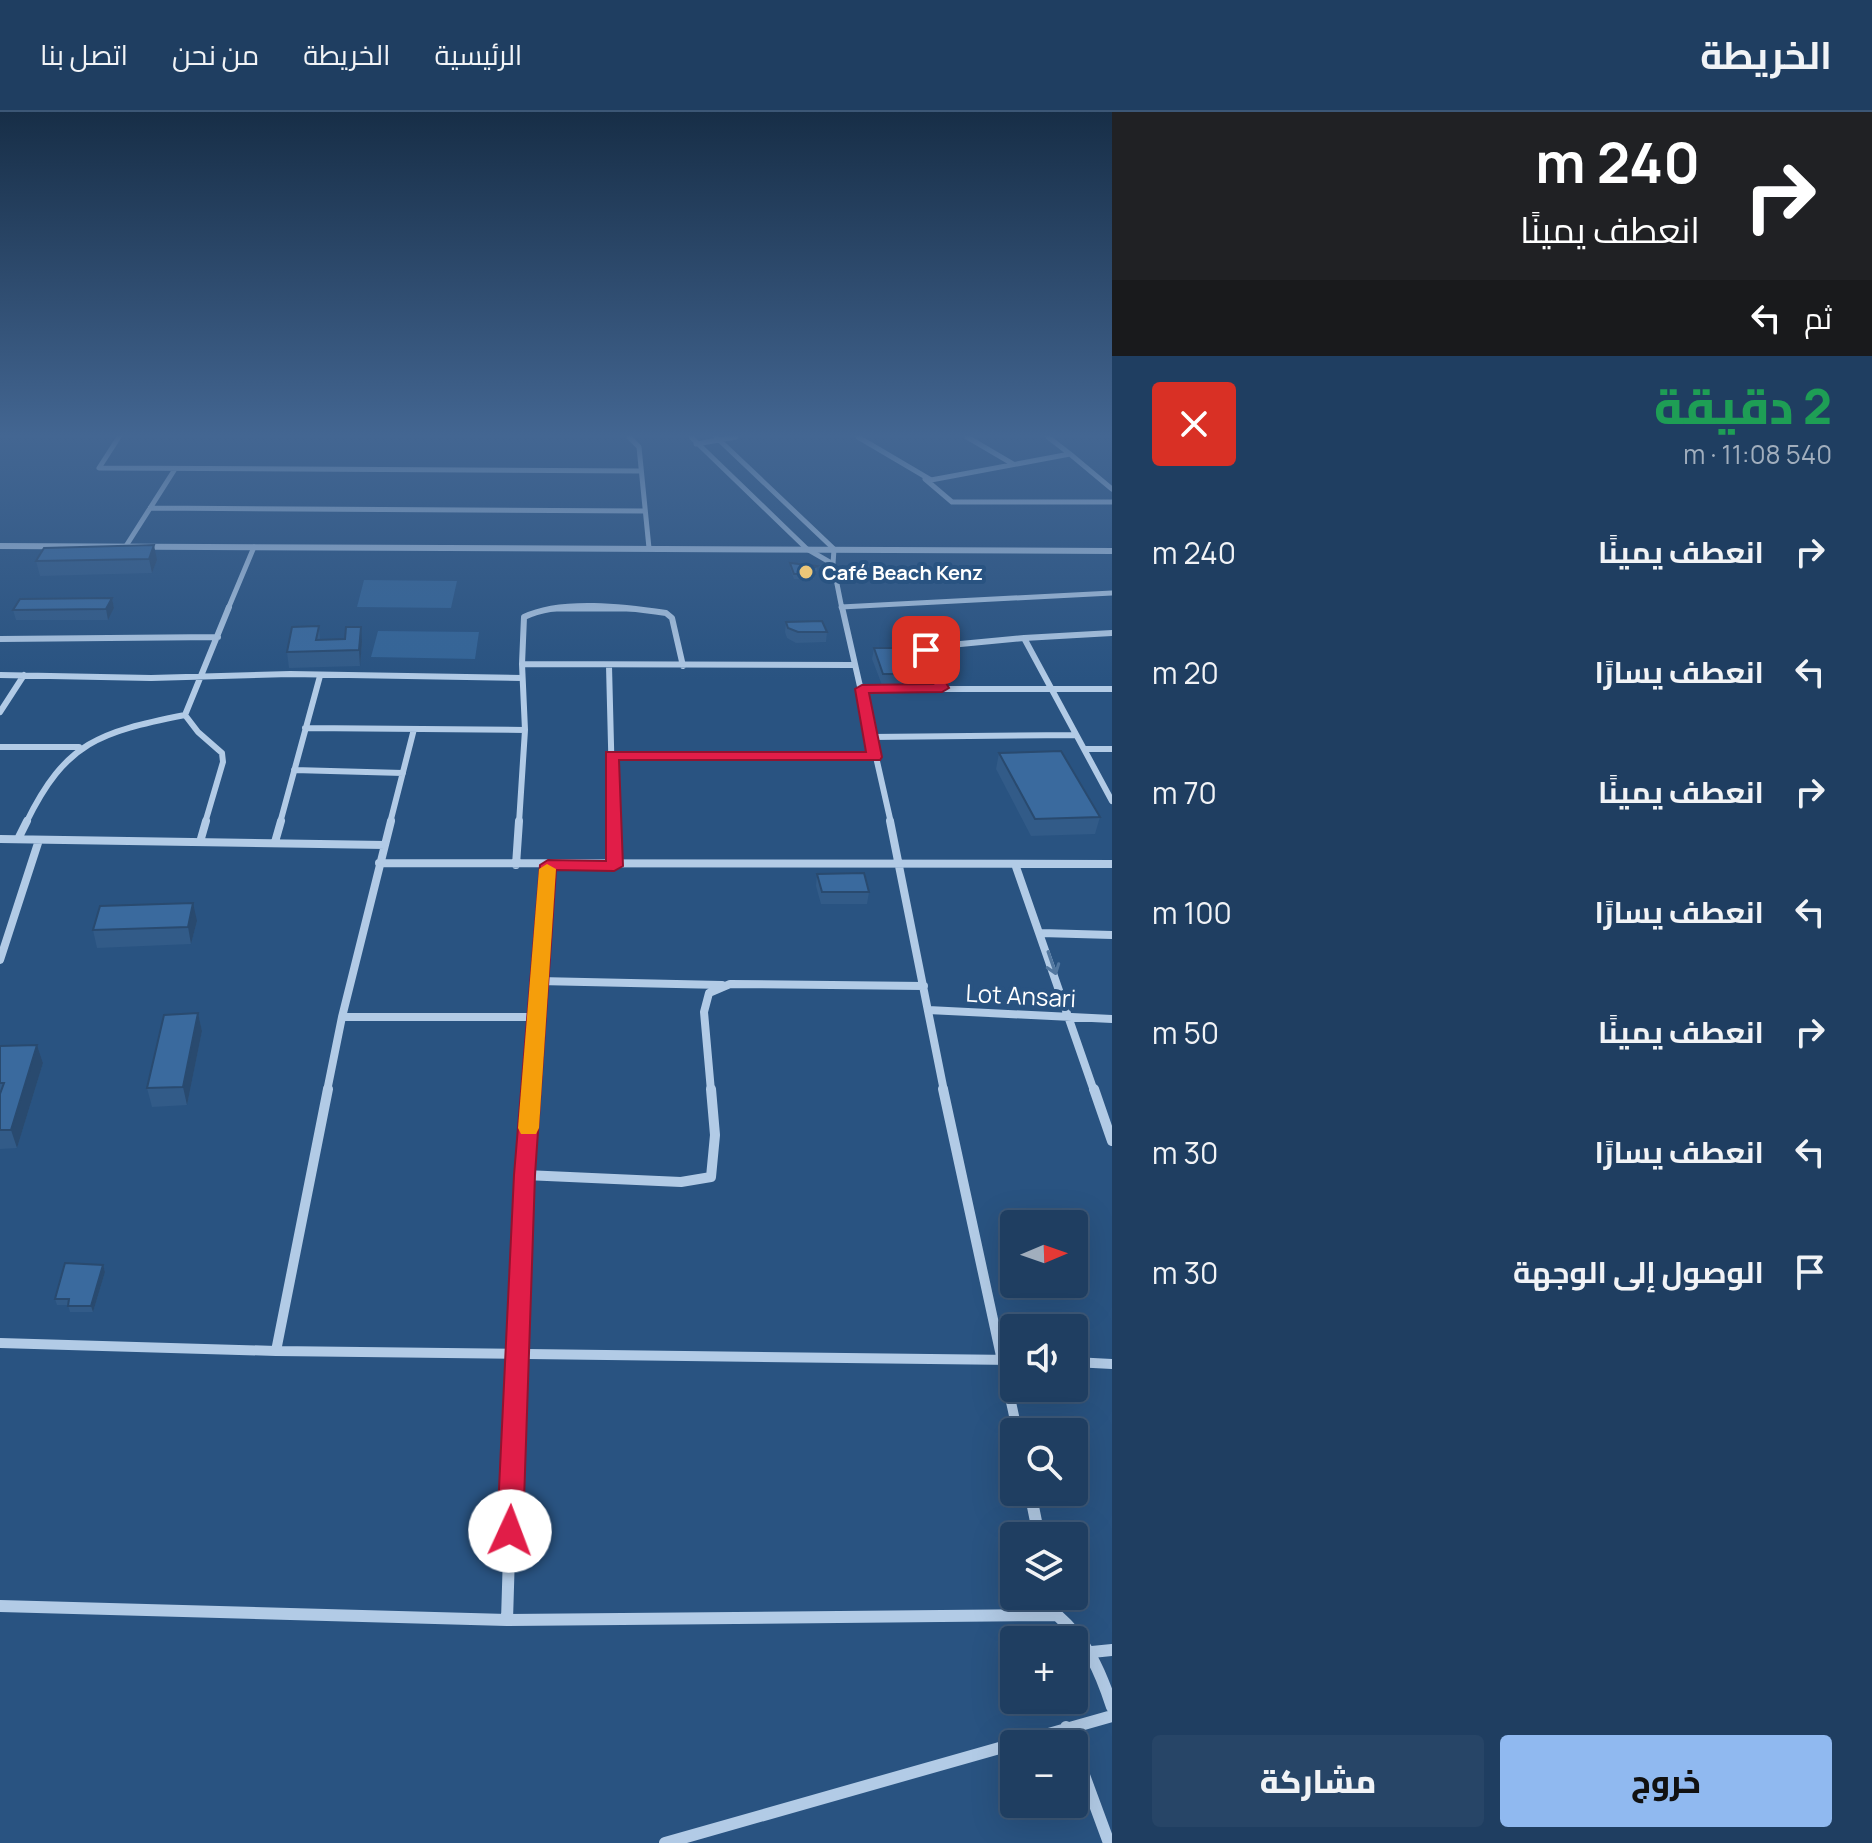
<!DOCTYPE html>
<html lang="ar">
<meta charset="utf-8">
<style>
body{margin:0;font-family:Manrope,Cairo,sans-serif;background:#274567;color:#f1f3f6;direction:rtl;height:100vh;display:flex;flex-direction:column;font-size:30px;white-space:nowrap}
*{box-sizing:border-box;margin:0}
p{font-size:26px;color:#a1aebd}
.icon{flex:none;width:44px;height:44px;fill:none;stroke:currentColor;stroke-width:2;stroke-linecap:round;stroke-linejoin:round}
.map{position:relative;flex:1;overflow:hidden;direction:ltr}
.sheet{display:flex;flex-direction:column;background:#1f3e61;width:760px}
.sheet>*{flex:none}
.banner{background:#202124;color:#fff;overflow:hidden}
.needle{width:52px;rotate:88deg}
.tools{position:absolute;left:1000px;top:1098px;display:grid;gap:16px}
.tools a{display:grid;place-items:center;width:88px;height:88px;border-radius:8px;background:#1f3e61;box-shadow:0 8px 32px #0002,0 0 0 2px #3c5776;font-size:40px}
.pin{position:absolute;display:grid;place-items:center;width:68px;height:68px;color:#fff;margin:-34px;border-radius:16px;box-shadow:0 4px 12px #0006}
.me{position:absolute;width:88px;margin:-44px;rotate:2deg;stroke-linejoin:round;filter:drop-shadow(0 0 6px #0008)}
.turn{display:flex;align-items:center;gap:28px;height:168px;padding:0 40px;font-size:36px}
.turn .icon{width:104px;height:104px;stroke-width:2.5}
.turn b{display:block;font-size:56px;line-height:68px}
.then{display:flex;align-items:center;height:76px;padding:0 40px;background:#0003;gap:16px;font-size:30px}
.round{display:grid;place-items:center;flex:none;width:84px;height:84px;border-radius:8px;background:#274567}
.head{display:flex;align-items:center;justify-content:space-between;height:136px;padding:0 40px}
h1{font-size:48px;font-weight:800;line-height:60px;color:#1e9e55}
.action{display:flex;gap:16px;margin-top:auto;padding:16px 40px}
.action a{flex:1;height:92px;border-radius:8px;background:#90b9f0;color:#111;font-size:32px;font-weight:800;line-height:92px;text-align:center}
.action a+a{background:#274567;color:#f1f3f6}
ul{padding:0;list-style:none}
li{display:flex;align-items:center;gap:24px;height:120px;padding:0 40px}
li div{flex:1}
li b{display:block;font-size:30px}
li em{font-style:normal}
header{display:flex;align-items:center;gap:48px;box-sizing:border-box;height:112px;padding:0 40px;background:#1f3e61;border-bottom:2px solid #3c5776}
header strong{font-size:38px}
nav{display:flex;gap:44px;margin-inline-start:auto;font-size:28px}
main{display:flex;flex:1;min-height:0}
.map>svg:first-child{display:block}
</style>
<header>
<strong>الخريطة</strong>
<nav><a>الرئيسية</a><a>الخريطة</a><a>من نحن</a><a>اتصل بنا</a></nav>
</header>
<main>
<section class="sheet">
<div class="banner">
<div class="turn"><svg class="icon" aria-label="right" viewBox="0 0 24 24"><path d="M7 20v-9h11M14 6l5 5-5 5"/></svg><div><b>240 m</b>انعطف يمينًا</div></div>
<div class="then">ثم<svg class="icon" aria-label="left" viewBox="0 0 24 24"><path d="M17 20v-9H6M10 6l-5 5 5 5"/></svg></div>
</div>
<div class="head"><div><h1>2 دقيقة</h1><p>540 m · 11:08</p></div><a class="round" style="background:#d93025;color:#fff"><svg class="icon" aria-label="close" viewBox="0 0 24 24"><path d="M6 6l12 12M18 6L6 18"/></svg></a></div>
<ul>
<li><svg class="icon" aria-label="right" viewBox="0 0 24 24"><path d="M7 20v-9h11M14 6l5 5-5 5"/></svg><div><b>انعطف يمينًا</b></div><em>240 m</em></li>
<li><svg class="icon" aria-label="left" viewBox="0 0 24 24"><path d="M17 20v-9H6M10 6l-5 5 5 5"/></svg><div><b>انعطف يسارًا</b></div><em>20 m</em></li>
<li><svg class="icon" aria-label="right" viewBox="0 0 24 24"><path d="M7 20v-9h11M14 6l5 5-5 5"/></svg><div><b>انعطف يمينًا</b></div><em>70 m</em></li>
<li><svg class="icon" aria-label="left" viewBox="0 0 24 24"><path d="M17 20v-9H6M10 6l-5 5 5 5"/></svg><div><b>انعطف يسارًا</b></div><em>100 m</em></li>
<li><svg class="icon" aria-label="right" viewBox="0 0 24 24"><path d="M7 20v-9h11M14 6l5 5-5 5"/></svg><div><b>انعطف يمينًا</b></div><em>50 m</em></li>
<li><svg class="icon" aria-label="left" viewBox="0 0 24 24"><path d="M17 20v-9H6M10 6l-5 5 5 5"/></svg><div><b>انعطف يسارًا</b></div><em>30 m</em></li>
<li><svg class="icon" aria-label="arrive" viewBox="0 0 24 24"><path d="M6 21V4h12l-3 4 3 4H6"/></svg><div><b>الوصول إلى الوجهة</b></div><em>30 m</em></li>
</ul>
<div class="action"><a>خروج</a><a>مشاركة</a></div>
</section>
<div class="map">
<svg width="1112" height="1731" viewBox="0 0 1112 1731">
<rect width="100%" height="100%" fill="#295381"/>
<!-- green -->
<path fill="#346598" d="M364 468 457 469 451 496 357 495Z
M378 519 479 520 475 547 371 545Z"/>
<g fill="none" stroke-linecap="round" stroke-linejoin="round">
<!-- minor-far4 -->
<path stroke="#b2cbe6" stroke-width="5" d="M119 325 99 356 640 359
M629 325 639 335 649 436
M691 325 807 437 833 452
M716 325 834 437 833 452 842 497
M858 325 931 368 1070 342 1048 325
M967 325 1013 352
M696 332 736 325
M1070 342 1112 377
M925 367 952 390H1112
M150 396 644 399
M126 434 175 357
M841 495 1112 481
M228 497 254 435
M550 497H634"/>
<!-- minor-far3 -->
<path stroke="#b2cbe6" stroke-width="6" d="M842 495 891 711
M1112 521 1024 526 1112 689
M0 527 218 525
M522 552 853 553
M609 554 613 711
M0 563 151 566 290 562 522 566
M942 576 925 546 929 535 1024 526
M862 577H1112
M0 600 24 563
M305 616 525 618
M871 625 1076 623
M0 635H79
M1084 637H1112
M611 643 874 645
M294 658 403 661
M26 711C66 629 100 620 185 603
M205 711 223 650 222 641 198 620 185 603 229 495
M280 711 320 564
M390 711 414 617
M519 711 525 618 522 552 524 505C561 487 626 495 666 501L672 506 683 554"/>
<!-- minor-far2 -->
<path stroke="#b2cbe6" stroke-width="8" d="M613 709 614 754
M890 709 944 979
M0 727 385 733
M18 727 27 709
M200 730 206 709
M275 730 281 709
M379 751 1112 752
M1015 752 1094 979
M516 753 519 709
M1041 821 1112 823
M0 848 39 728
M539 869 722 873
M928 898 1112 907
M342 905H537
M327 979 342 905 391 709
M531 979 548 753
M711 979 704 900 709 881 730 872 924 874"/>
<!-- minor-far1 -->
<path stroke="#b2cbe6" stroke-width="10" d="M943 977 1016 1313
M1094 977 1112 1029
M525 1063 681 1070 711 1065 715 1023 711 977
M0 1231 276 1239 1014 1248
M276 1239 328 977
M1074 1250 1112 1252
M513 1313 531 977"/>
<!-- minor -->
<path stroke="#b2cbe6" stroke-width="12" d="M1015 1311 1017 1320
M1030 1380 1039 1424
M1053 1484 1057 1503
M0 1494 507 1508 1057 1503C1087 1529 1100 1558 1112 1595
M507 1508 513 1311
M1092 1540 1112 1538
M1066 1615 1073 1632
M1074 1636 1109 1731
M665 1731 1112 1604"/>
<!-- tertiary -->
<path fill="#b2cbe6" fill-rule="evenodd" d="M0 431 1112 436V442L0 437Z"/>
</g>
<!-- wall -->
<path fill="#325b88" d="M44 436 157 448 152 461 40 464 36 449Z
M790 451 817 454V459L814 460V467H794L790 456Z
M112 486 114 496 108 508H16L13 498Z
M786 510 827 520 826 530 796 531 787 526 785 520Z
M319 514 320 528 345 527 362 530 360 554 289 556 287 540Z
M874 536 925 562 923 573H882L872 547Z
M999 641 1100 705 1095 722 1031 724 996 657Z
M817 762 869 780 867 792H821L816 774Z
M197 809 191 832 97 836 93 818Z
M198 901 202 919 187 993 152 995 147 976Z
M37 933 43 951 17 1036 0 1037V934Z
M103 1153 105 1160 93 1200H70L68 1193H57L55 1187Z"/>
<!-- shaded-wall -->
<path fill="#294a6f" d="M154 433 157 448 152 461 149 447Z
M112 486 114 496 108 508 106 497Z
M361 515 362 530 360 554 359 538Z
M193 791 197 809 191 832 188 815Z
M198 901 202 919 187 993 183 975Z
M37 933 43 951 17 1036 11 1018Z
M103 1153 105 1160 93 1200 91 1194Z"/>
<!-- building -->
<path fill="#3a6a9e" stroke="#294a6f" stroke-width="2" d="M154 433 149 447 36 449 44 436Z
M790 451 817 454 813 456 815 462H794Z
M112 486 106 497 13 498 20 487Z
M822 509 827 520H798L788 516 786 510Z
M319 514 316 528 345 527 346 515H361L359 538 287 540 292 515Z
M874 536H914L925 562H883Z
M1061 639 1100 705 1035 707 999 641Z
M864 761 869 780H822L817 762Z
M193 791 188 815 93 818 100 794Z
M198 901 183 975 147 976 164 903Z
M37 933 11 1018H0V982L4 971H0V934Z
M65 1151 103 1153 91 1194H68L69 1187H55Z"/>
<!-- one-way arrows -->
<defs><path id="oneway-shaft" d="M-6 0H5M1.5-3L5.5 0L1.5 3" fill="none" stroke-width="1.6" stroke-linecap="round" stroke-linejoin="round" transform="scale(2)"/></defs>
<use stroke="#52779f" href="#oneway-shaft" transform="translate(1052 851) rotate(71)"/>
<!-- sky -->
<linearGradient id="sky" x2="0" y2="1"><stop stop-color="#172e47"/><stop offset="0.57" stop-color="#436692"/><stop offset="1" stop-color="#436692" stop-opacity="0"/></linearGradient>
<rect width="1112" height="568" fill="url(#sky)"/>
<!-- route -->
<path fill="#e11d48" stroke="#92132f" stroke-width="2" d="M922 535 933 538 932 546 949 576 942 580 869 581 882 645 880 648H619L623 754 614 759 556 758 535 1063 523 1419 519 1428 510 1431 501 1428 497 1419 514 1063 540 753 548 748 606 749V640H866L855 577 862 573 933 572 919 546Z"/>
<!-- slow -->
<path fill="#f59e0b" d="M547 752 556 757 539 1016 536 1022H521L518 1016 539 757Z"/>
<!-- markers -->
<circle fill="#ecc779" stroke="#295381" stroke-width="3" cx="806" cy="460" r="8"/>
<g text-anchor="middle" dominant-baseline="central" stroke-width="8" stroke-linejoin="round" paint-order="stroke">
<!-- far-poi labels -->
<g font-size="20" font-weight="bold" fill="#fff" stroke="#295381" text-anchor="start">
<text x="822" y="460">Café Beach Kenz</text>
</g>
<!-- street labels -->
<g font-size="24" fill="#fff" stroke="#295381">
<text transform="translate(1021 883) rotate(3)">Lot Ansari</text>
</g>
</g>
</svg>
<div class="tools">
<a><svg class="needle" viewBox="-14 -14 28 28"><path d="M0-13l5 13h-10z" fill="#e53935"/><path d="M0 13l5-13h-10z" fill="#a1aebd"/></svg></a>
<a><svg class="icon" aria-label="sound" viewBox="0 0 24 24"><path d="M4 9h4l5-4v14l-5-4H4zM17 9q2 3 0 6"/></svg></a>
<a><svg class="icon" aria-label="search" viewBox="0 0 24 24"><circle cx="10" cy="10" r="6"/><path d="M15 15l6 6"/></svg></a>
<a><svg class="icon" aria-label="layers" viewBox="0 0 24 24"><path d="M12 4l9 5-9 5-9-5zM3 14l9 5 9-5"/></svg></a>
<a>+</a>
<a>−</a>
</div>
<div class="pin" style="left:926px;top:538px;background:#d93025"><svg class="icon" aria-label="arrive" viewBox="0 0 24 24"><path d="M6 21V4h12l-3 4 3 4H6"/></svg></div>
<svg class="me" style="left:510px;top:1419px" viewBox="-20 -20 40 40"><circle r="19" fill="#fff"/><path d="M0-13L10 11 0 6-10 11z" fill="#e11d48"/></svg>
</div>
</main>
